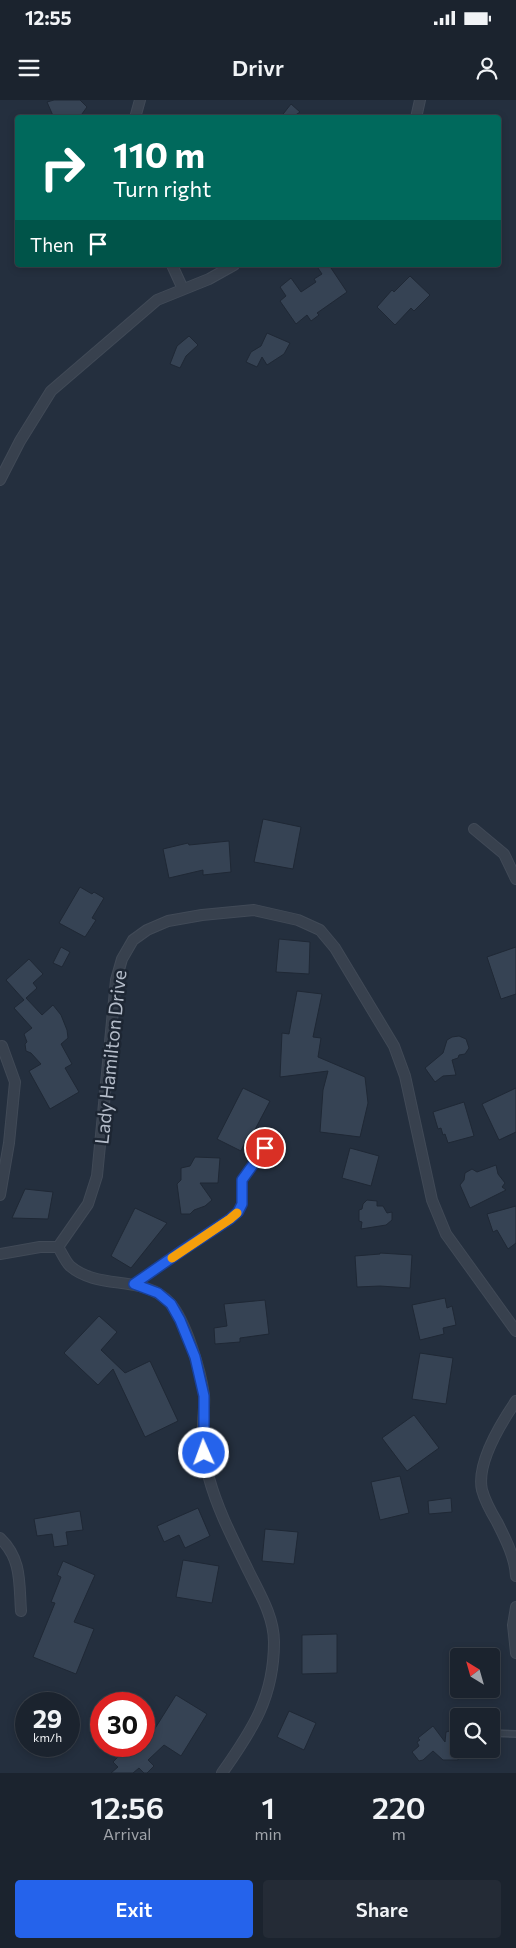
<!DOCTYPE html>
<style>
body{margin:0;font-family:Commissioner,sans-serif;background:#242b36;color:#f1f3f6;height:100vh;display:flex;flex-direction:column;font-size:19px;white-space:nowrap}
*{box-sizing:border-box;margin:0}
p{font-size:16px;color:#a0a4aa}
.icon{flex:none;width:28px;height:28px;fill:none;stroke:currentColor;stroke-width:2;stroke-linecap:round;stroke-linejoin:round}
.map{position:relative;height:1673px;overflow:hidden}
.panel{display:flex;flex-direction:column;background:#1b232e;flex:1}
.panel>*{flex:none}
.banner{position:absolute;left:15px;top:15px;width:486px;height:152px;border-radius:5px;box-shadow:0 2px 8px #0003,0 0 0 1px #39404a;background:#00695c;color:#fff;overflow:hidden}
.needle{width:32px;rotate:323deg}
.controls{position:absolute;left:450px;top:1548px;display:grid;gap:10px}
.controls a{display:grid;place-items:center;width:50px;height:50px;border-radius:5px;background:#1b232e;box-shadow:0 2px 8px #0003,0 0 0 1px #39404a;font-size:25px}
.speed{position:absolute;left:15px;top:1592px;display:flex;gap:10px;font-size:25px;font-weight:700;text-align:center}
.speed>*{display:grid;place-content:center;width:65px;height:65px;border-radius:50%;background:#1b232e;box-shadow:0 2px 8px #0003,0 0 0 1px #39404a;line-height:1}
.speed small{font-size:12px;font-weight:400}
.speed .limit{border:8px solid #d22;background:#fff;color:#111}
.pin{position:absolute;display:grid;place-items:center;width:42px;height:42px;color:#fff;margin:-21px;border:2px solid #fff;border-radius:50%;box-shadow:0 1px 5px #0007}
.me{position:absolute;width:55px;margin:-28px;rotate:358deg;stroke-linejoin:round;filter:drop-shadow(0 0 4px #0008)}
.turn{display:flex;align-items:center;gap:18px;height:105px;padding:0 15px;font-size:22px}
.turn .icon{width:65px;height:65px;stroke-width:2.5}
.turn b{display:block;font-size:35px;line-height:42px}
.then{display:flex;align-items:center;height:48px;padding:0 15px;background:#0003;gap:10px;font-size:19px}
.eta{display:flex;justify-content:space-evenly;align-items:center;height:85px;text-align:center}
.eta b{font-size:30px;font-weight:600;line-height:35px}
.action{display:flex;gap:10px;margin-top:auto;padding:10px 15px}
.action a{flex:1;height:58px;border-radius:5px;background:#2563eb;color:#fff;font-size:20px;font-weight:600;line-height:58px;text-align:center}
.action a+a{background:#242b36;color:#f1f3f6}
.status{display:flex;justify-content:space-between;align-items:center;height:35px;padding:0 25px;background:#1b232e;direction:ltr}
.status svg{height:14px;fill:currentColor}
header{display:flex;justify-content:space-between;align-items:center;height:65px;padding:0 15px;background:#1b232e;font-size:22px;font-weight:600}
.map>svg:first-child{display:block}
</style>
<div class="status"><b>12:55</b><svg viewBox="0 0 49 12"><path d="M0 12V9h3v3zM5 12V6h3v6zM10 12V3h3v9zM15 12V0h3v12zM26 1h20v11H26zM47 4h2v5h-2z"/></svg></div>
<header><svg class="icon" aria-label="menu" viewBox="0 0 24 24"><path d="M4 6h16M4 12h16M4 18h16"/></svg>Drivr<svg class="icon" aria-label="person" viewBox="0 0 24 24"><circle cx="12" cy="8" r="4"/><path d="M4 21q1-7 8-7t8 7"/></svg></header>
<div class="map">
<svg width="516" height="1673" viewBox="0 0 516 1673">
<rect width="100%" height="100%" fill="#242f3e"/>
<!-- building -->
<path fill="#364354" stroke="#1f2835" d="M54 0H80L87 7 79 18H54L47 2Z
M291 4 300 12 291 18H280Z
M316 165H329L347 192 317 213 319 215 311 221 307 215 296 224 280 201 286 196 280 187 291 178 301 192 316 182 314 179 322 174Z
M410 176 430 195 414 211 411 208 395 225 377 207 392 190 394 192Z
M267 233 290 243 284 254 267 265 262 257 257 267 246 262 251 252 261 246Z
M189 236 198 245 186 256 180 268 170 264 177 246Z
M263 719 301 727 293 769 254 762Z
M229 741 231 772 203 775V770L169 778 163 749 188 743 189 745Z
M80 787 92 794 94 792 104 798 92 818 96 820 85 837 59 823Z
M279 839 310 842 309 874 276 872Z
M61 847 70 852 62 867 53 863Z
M516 847V894L501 899 487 857Z
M29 859 43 874 33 883 37 888 26 898 42 915 53 905 61 915 67 930 68 938 61 944 72 964 65 968 79 992 50 1009 29 971 41 964 31 953 26 951 25 944 27 942 24 934 32 928 14 908 24 900 6 880Z
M297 891 322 894 313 937 321 938 318 957 365 977 368 1003 360 1037 320 1032 323 990 328 971 280 977 282 933 289 934Z
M459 936 466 939 469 948 465 954 459 955 458 958 452 960 456 975 443 976 435 982 425 968 443 953 447 940 452 937Z
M243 988 270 1001 248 1043 245 1042 241 1051 217 1039Z
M516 988V1032L499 1040 482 1004Z
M464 1002 474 1036 448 1043 445 1034 443 1035 441 1028 438 1029 433 1012Z
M350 1048 379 1056 371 1086 342 1078Z
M195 1057 220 1058 218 1083H200L212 1100 205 1106 194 1110 190 1114H181L177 1084 181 1080V1068L190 1066Z
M496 1065 498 1074 505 1083 502 1087 506 1090 470 1108 460 1085 464 1080 465 1073 472 1069 477 1072Z
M25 1089 53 1092 48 1119 12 1118Z
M367 1100 377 1101V1106H383L387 1113 392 1112V1120L386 1125 361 1129 362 1122 359 1121V1110L362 1109 363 1104Z
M516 1106V1143L508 1149 497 1130 493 1132 487 1114Z
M135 1108 167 1123 131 1168 111 1156Z
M380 1153 412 1155 410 1188 380 1186 357 1187 355 1156 380 1154Z
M445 1198 447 1208 452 1206 456 1225 443 1228 444 1234 420 1240 412 1205Z
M265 1200 269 1234 240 1238V1242L215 1244 214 1228 227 1226 224 1204Z
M99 1216 117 1232 101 1250 125 1273 150 1261 178 1321 145 1337 113 1269 98 1285 64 1253Z
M420 1253 453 1258 446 1304 412 1299Z
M414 1315 439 1348 407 1371 382 1338Z
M400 1376 409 1413 380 1420 371 1382Z
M451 1398 452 1412 429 1414 428 1401Z
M198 1408 210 1436 185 1448 179 1435 164 1442 157 1426Z
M80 1411 83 1430 66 1432 68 1445 54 1447 52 1434 37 1436 34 1419Z
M265 1429 298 1432 294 1464 262 1461Z
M183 1460 219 1466 212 1503 176 1497Z
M63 1461 95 1475 74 1522 94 1529 76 1574 33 1557 55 1503 51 1502 61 1477 57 1475Z
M337 1534V1573L302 1574V1535Z
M176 1595 207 1614 181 1656 164 1645 148 1660 154 1666 147 1673H144L139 1668 133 1673H111L118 1667 113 1662 120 1655 117 1652 123 1646H144Z
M289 1611 316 1623 304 1650 277 1637Z
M433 1626 445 1642 446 1632 457 1629V1634H459L458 1660H443L433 1651 423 1660 419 1661 412 1652 419 1646 417 1642 420 1640 418 1638Z"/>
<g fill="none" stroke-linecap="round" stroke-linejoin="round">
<defs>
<path id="lane" d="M135 1184 183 1150 230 1119 238 1112 242 1104V1080L265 1048
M491 1633 516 1634"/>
<path id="street" d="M135 18 140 0
M416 18 420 0
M172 165 183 189
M0 380 20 341 51 291 157 200 209 179 234 165
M474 729 504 754 516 779
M0 1095 9 1043 15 982 2 946
M58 1147C62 1153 65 1161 70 1166 99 1191 144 1174 170 1203 186 1221 201 1272 204 1295 205 1305 203 1316 203 1325 202 1343 204 1361 209 1378 218 1411 234 1441 249 1472 260 1494 274 1517 274 1542 274 1597 253 1629 222 1673
M0 1154 40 1147H58L88 1104 97 1076 116 880 122 859 133 840 147 830 168 821 202 815 254 810 298 820 320 830 335 848 394 946 405 976 432 1100 446 1134 516 1231
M516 1301C501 1323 476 1363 482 1390 485 1401 491 1412 497 1422 505 1438 515 1457 516 1476
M0 1438C22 1459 19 1483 21 1511
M516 1507 513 1525 516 1553"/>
</defs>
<!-- lane casing -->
<use href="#lane" stroke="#414a57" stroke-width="8"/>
<!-- street casing -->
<use href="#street" stroke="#414a57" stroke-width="12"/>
<!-- lane -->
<use href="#lane" stroke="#38414e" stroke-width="5"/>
<!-- street -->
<use href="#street" stroke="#38414e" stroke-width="10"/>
</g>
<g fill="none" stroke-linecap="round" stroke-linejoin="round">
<defs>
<path id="route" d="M204 1353V1296L195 1257 180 1220 171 1204 158 1193 134 1184 183 1150 230 1119 238 1112 242 1104V1080L265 1048"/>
</defs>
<!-- route casing -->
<use href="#route" stroke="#184099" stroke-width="12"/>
<!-- route -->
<use href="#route" stroke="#2563eb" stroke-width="9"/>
<!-- slow -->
<path stroke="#f59e0b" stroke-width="9" d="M172 1158 230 1119 237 1113"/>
</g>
<g text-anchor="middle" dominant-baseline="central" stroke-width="5" stroke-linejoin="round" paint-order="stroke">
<!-- street labels -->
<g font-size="19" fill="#b4bcc9" stroke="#1d2633">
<text transform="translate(110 957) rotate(-84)">Lady Hamilton Drive</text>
</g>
</g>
</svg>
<div class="controls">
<a><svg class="needle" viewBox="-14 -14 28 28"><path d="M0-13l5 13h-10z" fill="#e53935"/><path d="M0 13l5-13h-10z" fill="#a0a4aa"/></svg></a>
<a><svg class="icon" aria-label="search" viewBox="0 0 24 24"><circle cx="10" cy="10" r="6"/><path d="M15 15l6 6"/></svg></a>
</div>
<div class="speed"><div>29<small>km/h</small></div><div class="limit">30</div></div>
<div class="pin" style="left:265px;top:1048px;background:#d93025"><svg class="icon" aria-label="arrive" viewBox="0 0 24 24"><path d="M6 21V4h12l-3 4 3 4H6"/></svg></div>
<svg class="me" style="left:204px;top:1353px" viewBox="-20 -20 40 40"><circle r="17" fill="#2563eb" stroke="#fff" stroke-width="3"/><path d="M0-11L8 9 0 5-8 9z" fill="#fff"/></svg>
<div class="banner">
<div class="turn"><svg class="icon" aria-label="right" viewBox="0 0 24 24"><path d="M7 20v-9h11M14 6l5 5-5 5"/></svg><div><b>110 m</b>Turn right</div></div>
<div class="then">Then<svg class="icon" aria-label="arrive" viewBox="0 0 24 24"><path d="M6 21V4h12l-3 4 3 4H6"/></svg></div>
</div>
</div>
<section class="panel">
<div class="eta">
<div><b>12:56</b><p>Arrival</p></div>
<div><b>1</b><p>min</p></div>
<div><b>220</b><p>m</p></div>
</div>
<div class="action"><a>Exit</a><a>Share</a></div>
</section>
